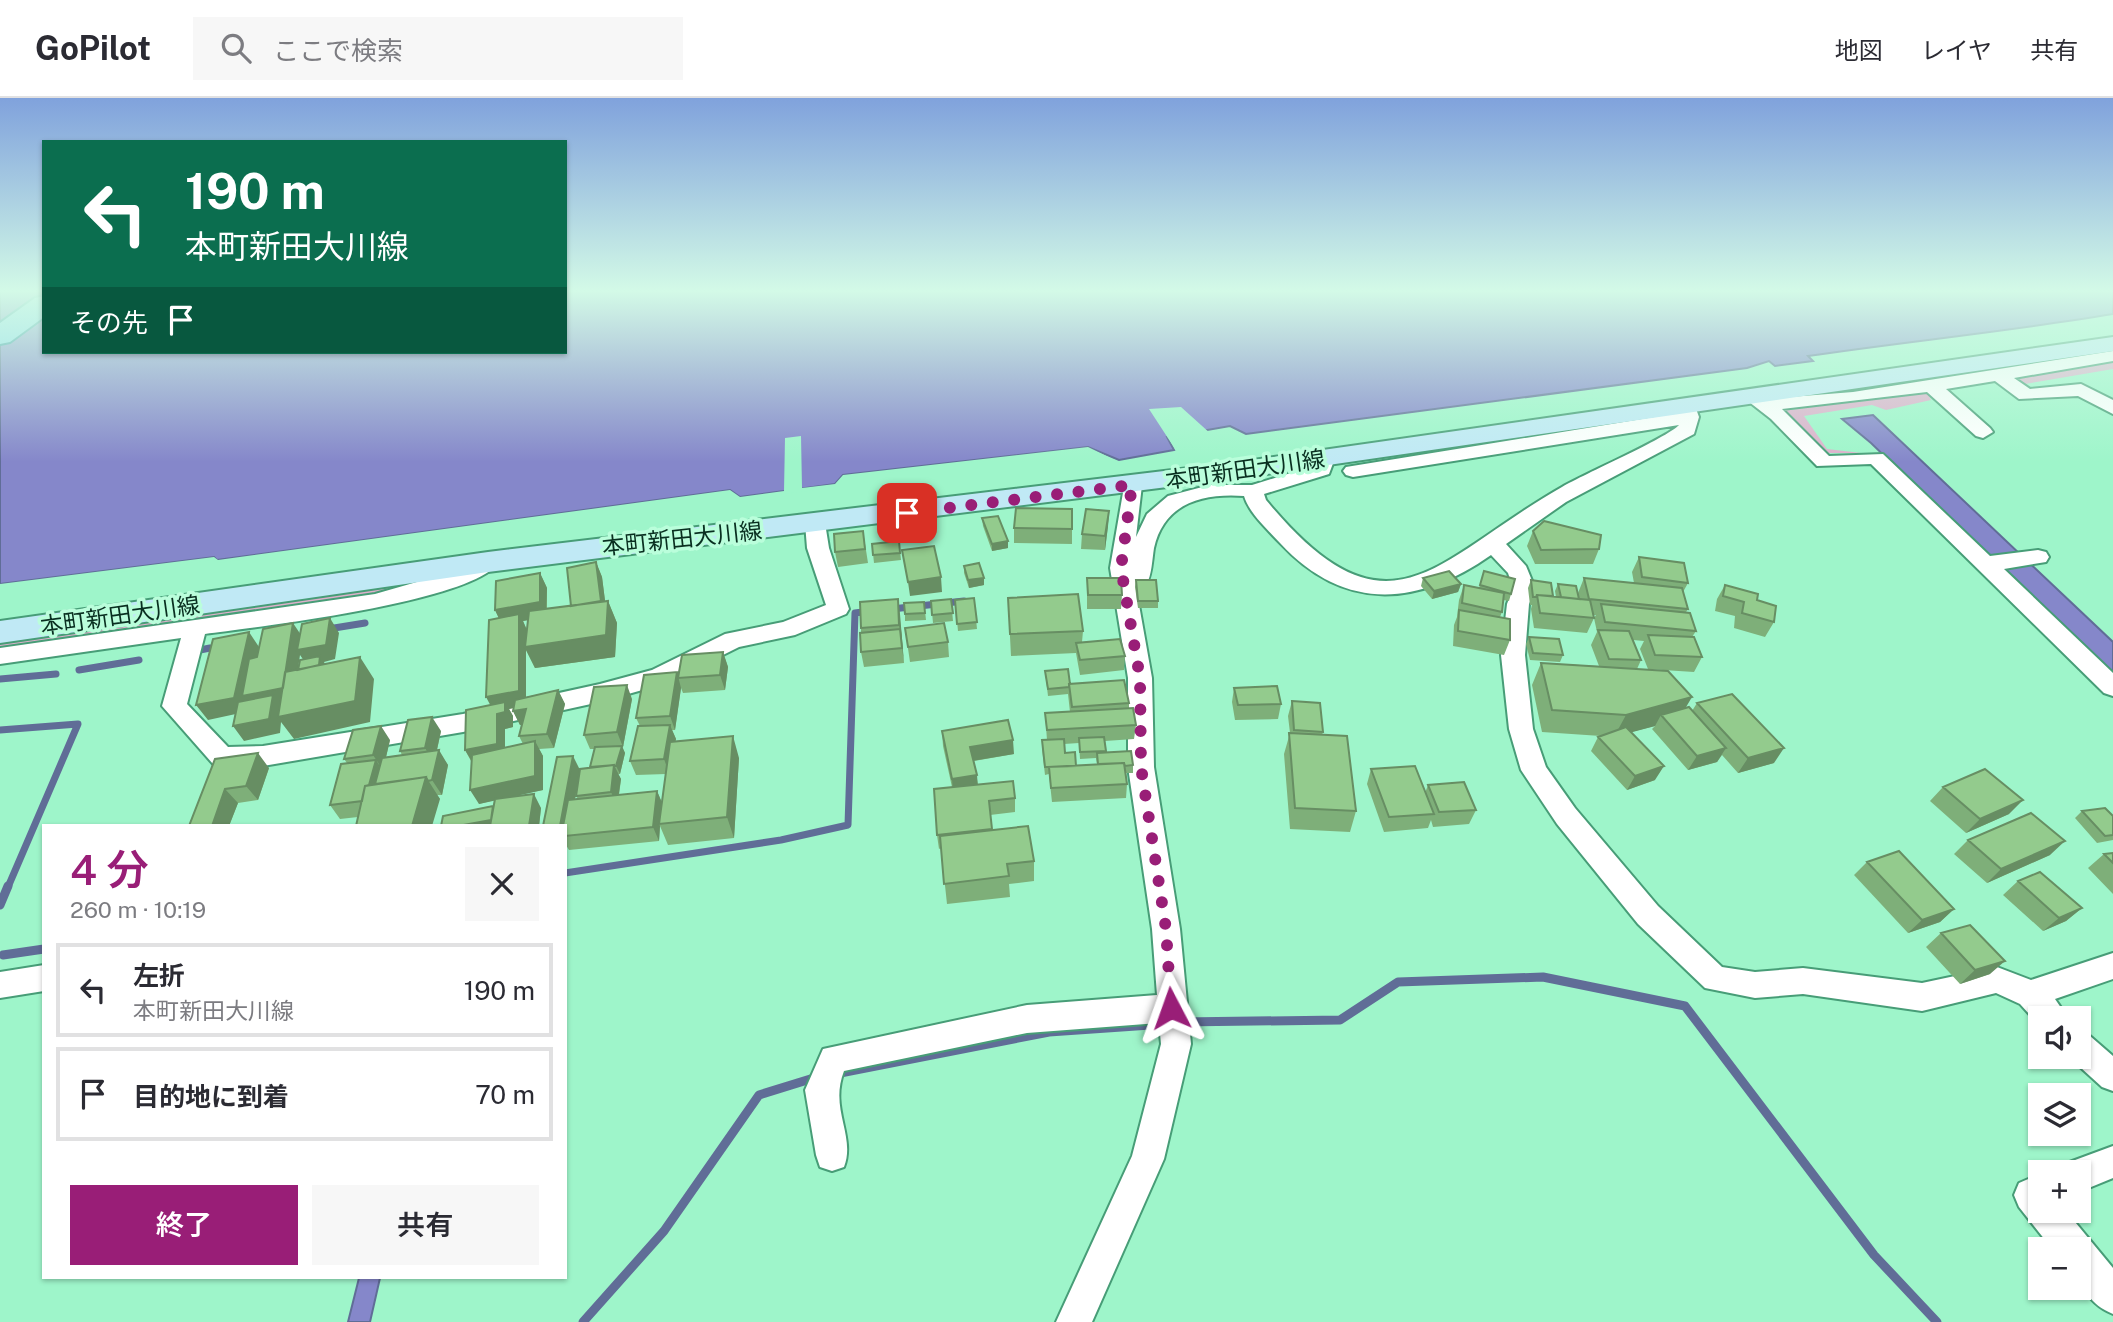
<!DOCTYPE html>
<html lang="ja">
<meta charset="utf-8">
<style>
body{margin:0;font-family:"Public Sans","Noto Sans JP",sans-serif;background:#f7f7f7;color:#2b2b33;height:100vh;display:flex;flex-direction:column;font-size:26px;white-space:nowrap}
*{box-sizing:border-box;margin:0}
p{font-size:23px;color:#7c7c81}
.icon{flex:none;width:38px;height:38px;fill:none;stroke:currentColor;stroke-width:2;stroke-linecap:round;stroke-linejoin:round}
.map{position:relative;flex:1;overflow:hidden}
.panel{position:absolute;left:42px;top:726px;width:525px;height:455px;display:flex;flex-direction:column;background:#fff;border-radius:0px;box-shadow:0 2px 5px #0004}
.panel>*{flex:none}
.banner{position:absolute;left:42px;top:42px;width:525px;height:214px;border-radius:0px;box-shadow:0 2px 5px #0004;background:#0b6e4f;color:#fff;overflow:hidden}
.controls{position:absolute;left:2028px;top:908px;display:grid;gap:14px}
.controls a{display:grid;place-items:center;width:63px;height:63px;border-radius:0px;background:#fff;box-shadow:0 2px 5px #0004;font-size:35px}
.pin{position:absolute;display:grid;place-items:center;width:60px;height:60px;color:#fff;margin:-30px;border-radius:14px;box-shadow:0 4px 10px #0006}
.me{position:absolute;width:77px;margin:-38px;rotate:356deg;stroke-linejoin:round;filter:drop-shadow(0 0 5px #0008)}
.turn{display:flex;align-items:center;gap:24px;height:147px;padding:0 28px;font-size:32px}
.turn .icon{width:91px;height:91px;stroke-width:2.5}
.turn b{display:block;font-size:49px;line-height:60px}
.then{display:flex;align-items:center;height:66px;padding:0 28px;background:#0003;gap:14px;font-size:26px}
.round{display:grid;place-items:center;flex:none;width:74px;height:74px;border-radius:0px;background:#f7f7f7}
.headline{display:flex;align-items:center;justify-content:space-between;height:119px;padding:0 28px}
h1{font-size:42px;font-weight:600;line-height:52px;color:#991e77}
.cta{display:flex;gap:14px;margin-top:auto;padding:14px 28px}
.cta a{flex:1;height:80px;border-radius:0px;background:#991e77;color:#fff;font-size:28px;font-weight:600;line-height:80px;text-align:center}
.cta a+a{background:#f7f7f7;color:#2b2b33}
ul{padding:0;list-style:none}
li{display:flex;align-items:center;gap:21px;height:94px;margin:0 14px 10px;padding:0 14px;border:4px solid #e1e1e2;border-radius:0px}
li div{flex:1}
li b{display:block;font-size:26px}
li em{font-style:normal}
header{display:flex;align-items:center;gap:42px;box-sizing:border-box;height:98px;padding:0 35px;background:#fff;border-bottom:2px solid #e1e1e2}
header strong{font-size:33px}
nav{display:flex;gap:38px;margin-inline-start:auto;font-size:24px}
.search{width:490px;height:63px;background:#f7f7f7;display:flex;align-items:center;gap:18px;box-sizing:border-box;padding:0 24px;border-radius:0px;color:#7c7c81;font-size:26px}
.map>svg:first-child{display:block}
</style>
<header>
<strong>GoPilot</strong>
<div class="search"><svg class="icon" aria-label="search" viewBox="0 0 24 24"><circle cx="10" cy="10" r="6"/><path d="M15 15l6 6"/></svg>ここで検索</div>
<nav><a>地図</a><a>レイヤ</a><a>共有</a></nav>
</header>
<div class="map">
<svg width="2113" height="1224" viewBox="0 0 2113 1224">
<rect width="100%" height="100%" fill="#9ef5ca"/>
<!-- green -->
<path fill="#ddb0cb" d="M2113 262V271L2025 286 2015 278Z
M1927 294 1931 302 1886 312 1872 307 1804 318 1827 351 1861 355H1825L1782 313Z
M462 474 381 497 0 552V545Z"/>
<!-- water -->
<path fill="#8587ca" stroke="#606d97" stroke-width="2" d="M0 192H44V254H565V192H2113V216C2012 233 1910 243 1808 258L1813 263 1775 268 1769 263 1747 270 1246 336 1230 328 1167 339 1174 352 1119 362 1088 349 843 377 835 386 740 399 730 392 217 462 214 459 0 486Z
M1873 317 2113 544V578L1871 345 1842 321Z
M359 1180H380L370 1224H348Z"/>
<!-- pier -->
<path fill="#9ef5ca" d="M1181 309 1211 336 1172 342 1177 354 1149 311Z
M801 338 802 390 835 386 843 377 1088 349 1121 365 1087 352 1019 359 844 380 836 389 740 402 729 395 218 465 213 462 0 490V486L214 459 218 462 730 392 740 399 784 393 785 340Z"/>
<g fill="none" stroke-linecap="round" stroke-linejoin="round">
<!-- stream-far1 -->
<path stroke="#606d97" stroke-width="7" d="M892 511 964 503
M328 531 365 525
M200 552 210 550
M79 572 139 562
M0 581 56 576
M0 632 78 626 8 789
M565 775 781 742 848 727 855 515 870 513"/>
<!-- stream -->
<path stroke="#606d97" stroke-width="9" d="M0 807 8 788
M3 857 44 851
M1181 924 1340 922 1398 884 1543 879 1685 908 1874 1157 1937 1224
M835 976 1049 934 1165 926
M583 1224 664 1133 759 997 817 979"/>
<defs>
<path id="minor" d="M2113 253V263L2014 280 2030 291 2081 286 2113 302V316L2078 298 2019 301 1995 283 1946 291 1990 330 1993 334 1983 340 1976 338 1927 294 1782 311 1829 358 1883 356 1990 458 2038 452 2046 454 2049 459 2046 464 2004 471 2113 575V598L2104 595 1871 366 1817 368 1771 321 1744 300 1753 294 1767 301 1853 294Z
M1687 303 1694 305 1699 319 1694 336 1566 404 1506 446 1526 468 1535 490 1529 506 1525 557 1533 631 1546 669 1575 710 1658 808 1722 869 1755 874 1803 870 1922 885 1997 869 2031 882 2113 855V881L2055 901 2068 920H2040V928L2020 906 1996 895 1922 913 1803 896 1755 900 1705 890 1638 826 1557 726 1521 672 1509 631 1501 557 1507 506 1513 490 1508 475 1491 457C1417 509 1344 514 1280 445 1268 432 1249 415 1244 398 1203 395 1164 405 1154 450 1152 462 1152 477 1146 487L1136 490 1152 580 1154 669 1180 831 1191 946 1164 1061 1092 1224H1056L1132 1058 1161 946 1159 925 1027 935 844 973C829 1011 856 1038 844 1069L832 1073 820 1069 816 1057 805 992 823 951 1027 907 1157 897 1152 831 1128 669V580L1110 470 1125 383H1139L1142 387 1136 439 1147 416 1168 398 1210 387H1252L1313 368 1318 356H1332L1335 360 1329 376 1264 396 1266 402C1390 552 1435 461 1562 389 1584 376 1667 340 1679 327L1353 379 1346 377 1343 373 1346 369 1679 315 1678 309Z
M815 418 825 425 829 450 849 511 846 516 795 537 739 549 667 585 600 604 463 634 263 668 222 669 213 666 162 608 181 540 0 566V550L375 496 469 469 488 457 496 459 499 464C473 504 258 529 205 536L187 606 228 649 263 648 463 616 600 586 652 572 725 536 783 524 826 507 807 450 805 425Z
M44 867V893L0 900V874Z
M2079 934 2090 938 2113 958V993L2102 989 2069 959H2079Z
M2113 1048V1080L2079 1094V1074H2063L2067 1065Z
M2040 1076V1113H2066L2113 1170V1216C2082 1203 2079 1181 2079 1152H2053L2019 1109 2014 1097 2019 1085Z"/>
<path id="secondary" d="M2113 239V253L1239 380 488 474 0 545V523L488 454 1239 364Z"/>
<path id="primary" d="M44 198V219L10 244 0 246V225L35 200Z"/>
</defs>
<!-- minor casing -->
<use href="#minor" stroke="#479d77" stroke-width="4"/>
<!-- secondary casing -->
<use href="#secondary" stroke="#479d77" stroke-width="4"/>
<!-- primary casing -->
<use href="#primary" stroke="#21879b" stroke-width="4"/>
<!-- minor -->
<use href="#minor" fill="#fff" fill-rule="evenodd"/>
<!-- secondary -->
<use href="#secondary" fill="#c0e9f5" fill-rule="evenodd"/>
<!-- primary -->
<use href="#primary" fill="#82d3eb" fill-rule="evenodd"/>
</g>
<!-- wall -->
<path fill="#7eaf79" fill-rule="evenodd" d="M1072 411V446L1014 445V430Z
M1109 413 1108 428 1105 452 1081 451 1082 436Z
M982 420 1008 443V450L992 453 983 428Z
M863 433 868 465 838 469 835 454Z
M1533 433 1599 451 1593 466H1535L1527 448Z
M899 443 901 462 874 465 872 446Z
M1639 459 1688 485 1683 494 1688 511 1686 514 1696 533 1692 539 1702 559 1694 574 1648 571 1640 551 1644 543 1633 542 1641 562 1637 571 1685 610 1692 613 1697 605 1774 665 1738 675 1722 657 1717 664 1688 672 1652 631 1655 628 1631 634 1655 682 1627 692 1591 653 1598 639 1601 638 1542 634 1532 587 1541 565 1599 568 1591 547 1597 534 1594 520 1596 517H1593L1594 520 1587 535 1534 530 1531 511 1532 507H1530L1528 490 1531 482 1553 498 1556 499 1555 493 1558 486 1578 495 1584 480 1634 485 1632 474Z
M596 464 602 479 605 503H608L617 525 615 559 535 570 526 552V599L558 592 565 606 554 650 539 651 543 658V692L513 698 541 710 539 728H441L493 708 495 702 479 706 471 663 465 652 490 607 499 520 495 512 540 475 547 490V511L571 508ZM528 522 526 536V530L523 523ZM513 610V613L520 627H522L519 638 523 646 505 650V631L513 629V618L509 611Z
M964 468 984 480V487L969 490 964 475Z
M1484 473 1511 496 1509 503 1503 502 1502 514 1500 519 1510 542 1504 557 1453 548 1454 527 1457 519 1459 502 1464 487 1479 490Z
M1087 480 1122 497 1121 511H1087Z
M1423 480 1461 486 1458 494 1432 501 1421 488Z
M1136 482 1158 503V510H1138L1135 489Z
M1725 487 1757 502 1774 524 1765 539 1734 530 1735 518 1715 513 1717 501Z
M974 500 977 531 958 533 955 502Z
M1008 500 1083 533 1082 544 1125 558 1124 572 1080 577 1076 555 1011 558Z
M898 501 904 565 864 569 861 554V530Z
M951 501 953 523 933 525 931 503Z
M924 504 926 522 905 523V516Z
M905 530 948 544 949 559 910 564Z
M1529 539 1563 557 1560 564 1530 562 1526 546Z
M723 554 728 569 725 592 683 595 681 590 675 632H672L676 641 675 643 739 660 734 740 668 747 660 728 659 743 569 752 566 747 565 752V728L580 672 591 670 595 651H590L584 637 632 601 623 649H622L625 655 620 676H618L621 681 619 697 657 693 662 705 666 676 636 677 630 663 640 628 636 620 677 574 678 579ZM579 677 576 698 578 701 575 702Z
M1045 573 1070 586 1129 605V610L1136 627 1134 641 1105 643 1106 654 1133 667V675H1126L1127 686 1126 700 1052 704 1049 676 1045 677 1042 650V642H1047L1045 615 1070 614 1068 596 1048 598ZM1079 645 1080 661 1096 660 1097 666 1076 668 1065 655 1064 646Z
M1234 590 1281 606 1278 621 1235 622 1232 604Z
M1292 603 1323 634 1322 637 1356 713 1350 734 1290 731 1284 656 1290 635 1288 618Z
M441 633 437 652 448 667 442 697H437L440 701 358 719 340 721 330 707 347 665 344 661 390 642 386 659 402 657 400 653Z
M942 633 1014 656 974 663 978 687 1015 700V714L990 717 992 732 1034 763V783L1009 786 1010 799 947 806 941 750 939 751 937 737 952 689 943 648Z
M215 661 269 670 258 702 238 705 229 728H189Z
M1371 671 1425 695 1428 687 1476 712 1469 726 1433 729 1431 722 1428 730 1384 734 1367 686Z
M1943 689 2009 716 1966 735 1930 703Z
M2082 713 2113 718V742L2097 745 2075 720Z
M1968 742 2050 757 1987 785 1954 756Z
M2113 755V796L2088 770 2104 756Z
M1867 764 1954 811 1940 824 1908 835 1854 777Z
M2018 783 2082 810 2066 823 2043 833 2003 797Z
M1941 835 1990 876 1960 886 1926 849Z"/>
<!-- shaded-wall -->
<path fill="#678e63" d="M1109 413 1108 428 1105 452V438Z
M1008 443V450L992 453V446Z
M596 464 602 479 607 518 578 524Z
M540 475 547 490 546 519 523 523 526 530V548L608 503 617 525 615 559 535 570 526 552V607L509 611 513 618V629L505 631V660L474 667 465 652 494 614 486 599 502 527 495 512Z
M941 479 942 494 910 498 908 484Z
M984 480V487L969 490 968 482Z
M1461 486 1458 494 1432 501 1434 493Z
M898 501 900 516 904 565 899 527Z
M330 520 339 535 335 561 324 564 325 566 322 585 302 589 297 582 317 578 319 564 307 567 300 557 293 605 280 607 283 612 282 618 355 603 360 559 374 581 370 624 294 641 281 624 280 635 244 643 233 628 269 621 271 609 253 613 247 605 245 614 208 622 196 607 234 600 249 534 259 549 249 597 283 590 293 525 303 540 301 551 326 547Z
M723 554 728 569 725 592 720 577Z
M677 574 681 590 675 632 670 618Z
M627 587 632 601 623 649 617 634Z
M558 592 565 606 554 650 547 636Z
M1692 599 1679 621 1661 617 1655 628 1614 639 1626 617Z
M526 611 534 625 520 627 513 613Z
M432 619 441 633 434 665 425 650Z
M670 627 676 641 669 675 664 661Z
M381 628 390 642 383 672 373 657Z
M733 638 739 660 734 740 727 719Z
M1013 642 1014 656 972 663 970 649Z
M535 643 543 658V692L479 706 470 692Z
M622 648 625 655 620 676 616 668Z
M1726 650 1717 664 1688 672 1697 658Z
M1784 650 1774 665 1738 675 1748 660Z
M439 652 448 667 442 697 432 682Z
M258 655 269 670 258 702 246 688Z
M573 658 580 672 568 738 565 728H560Z
M376 662 385 676 365 702Z
M614 667 621 681 617 708 611 694Z
M1664 668 1655 682 1627 692 1635 678Z
M977 677 978 691 953 696 952 681Z
M426 679 440 701 432 728H412Z
M225 691 238 705 229 728H212Z
M657 693 663 707 659 726 660 728 659 743 653 729Z
M534 696 541 710 539 728H529Z
M2023 702 2009 716 1966 735 1980 721Z
M492 721 496 728H458Z
M2065 743 2050 757 1987 785 2001 771Z
M2082 810 2066 823 2043 833 2059 820Z
M1954 811 1940 824 1908 835 1922 822Z
M2005 863 1990 876 1960 886 1975 872Z"/>
<!-- building -->
<path fill="#93cb8d" stroke="#678e63" stroke-width="2" d="M1016 410 1072 411V431L1014 430Z
M1086 411 1109 413 1105 438 1082 436Z
M998 418 1008 443 992 446 982 420Z
M1544 423 1601 437 1599 451 1541 452 1533 433Z
M863 433 865 451 835 454 834 436Z
M899 443 900 455 873 457 872 446Z
M934 448 941 479 908 484 902 452Z
M1639 459 1684 465 1688 485 1642 479Z
M596 464 601 503 571 508 567 470Z
M979 465 984 480 968 482 964 468Z
M1449 473 1461 486 1434 493 1423 480Z
M1484 473 1515 481 1511 496 1480 487Z
M540 475V504L495 512 496 483Z
M1087 480H1121L1122 497H1088Z
M1584 480 1682 490 1688 511 1589 501Z
M1136 482H1156L1158 503H1138Z
M1531 482 1551 485 1553 498 1537 497 1536 499H1533Z
M1558 486 1576 488 1579 501 1561 499Z
M1464 487 1504 495 1502 514 1462 505Z
M1725 487 1758 496 1757 502 1776 508 1774 524 1742 515 1744 504 1723 498Z
M1078 496 1083 533 1010 536 1008 500Z
M1537 497 1590 502 1594 520 1540 515Z
M974 500 977 524 957 526 955 502Z
M898 501 899 527 861 530 860 504Z
M951 501 953 515 932 517 931 503Z
M608 503 606 537 525 549 529 513Z
M924 504 925 515 905 516 904 505Z
M1601 506 1690 515 1696 533 1605 524Z
M1459 512 1510 521V542L1458 533Z
M519 516V593L486 599 489 522Z
M330 520 326 547 297 552 302 526Z
M293 525 283 590 242 598 249 561 257 559 263 531Z
M944 525 948 544 908 549 905 530Z
M900 531 902 550 861 554 860 535Z
M1598 532 1629 533 1641 562 1609 561Z
M249 534 234 600 196 607 213 541Z
M1648 537 1694 539 1702 559 1655 557Z
M1529 539 1559 541 1563 557 1533 555Z
M1120 541 1125 558 1080 562 1076 545Z
M723 554 720 577 678 580 682 557Z
M320 558 319 567 298 572 300 562Z
M360 559 355 603 278 619 285 574Z
M1541 565 1668 573 1692 599 1626 617 1552 612Z
M1068 571 1070 586H1069V589L1048 591 1045 573Z
M677 574 670 618 636 620 644 577Z
M1124 582 1129 605 1072 609 1069 586Z
M627 587 617 634 584 637 594 589Z
M1277 588 1281 606 1238 607 1234 590Z
M558 592 547 636 519 638 526 611 513 613 515 602Z
M1732 596 1784 650 1748 660 1697 605Z
M273 597 269 621 233 628 238 604Z
M1292 603 1320 605 1323 634 1294 632Z
M505 604V614L497 616V646L465 652 466 612Z
M1689 609 1726 650 1697 658 1661 617Z
M1133 610 1136 627 1047 632 1045 615Z
M432 619 425 650 400 653 408 622Z
M1008 622 1013 642 970 649 977 677 952 681 942 633Z
M670 627 664 661 630 663 638 628Z
M381 628 373 657 344 661 353 632Z
M1626 629 1664 668 1635 678 1598 639Z
M1289 635 1347 638 1356 713 1295 710Z
M733 638 727 719 659 726 670 644Z
M1104 639 1106 653 1080 654 1079 640Z
M1064 641 1065 655 1075 654 1076 668 1045 669 1042 642Z
M535 643V678L470 692 472 657Z
M622 648 616 668H614V667L590 669 595 649Z
M439 652 432 682 428 683 426 679 375 686 382 660Z
M1131 653 1133 667 1125 668 1124 665 1098 666 1097 655Z
M258 655 246 688 225 691 212 728H189L215 661Z
M573 658 560 728H543L557 659Z
M376 662 369 687 365 688 362 703 330 707 341 666Z
M1124 665 1127 686 1051 690 1049 669Z
M614 667 611 694 576 698 580 671Z
M1415 668 1434 716 1389 719 1371 671Z
M1985 671 2023 702 1980 721 1943 689Z
M426 679 412 728H356L365 688Z
M1013 683 1015 700 989 703 992 731 937 737 934 691Z
M1464 684 1476 712 1439 714 1428 687Z
M657 693 653 729 565 738V728H563L568 702Z
M534 696 529 728H490L495 701Z
M493 708 491 722 458 728H441L443 718Z
M2105 710 2113 718V737L2105 738 2082 713Z
M2031 715 2065 743 2001 771 1968 742Z
M1028 728 1034 763 1007 766 1009 778 944 786 940 738Z
M1899 753 1954 811 1922 822 1867 764Z
M2113 755V765L2104 756Z
M2040 774 2082 810 2059 820 2018 783Z
M1970 827 2005 863 1975 872 1941 835Z"/>
<!-- sky -->
<linearGradient id="sky" x2="0" y2="1"><stop stop-color="#80a2dc"/><stop offset="0.53" stop-color="#d3fae7"/><stop offset="1" stop-color="#d3fae7" stop-opacity="0"/></linearGradient>
<rect width="2113" height="364" fill="url(#sky)"/>
<g fill="none" stroke-linecap="round" stroke-linejoin="round">
<!-- route -->
<path stroke="#991e77" stroke-width="12" stroke-dasharray="0 21.6" d="M907 415 1132 387 1121 470 1140 580 1141 669 1166 831 1171 910"/>
</g>
<g text-anchor="middle" dominant-baseline="central" stroke-width="7" stroke-linejoin="round" paint-order="stroke">
<!-- street labels -->
<g font-size="23" fill="#092f20" stroke="#bafedb">
<text transform="translate(1245 371) rotate(-8)">本町新田大川線</text>
<text transform="translate(682 440) rotate(-6)">本町新田大川線</text>
<text transform="translate(120 517) rotate(-8)">本町新田大川線</text>
</g>
</g>
</svg>
<div class="controls">
<a><svg class="icon" aria-label="sound" viewBox="0 0 24 24"><path d="M4 9h4l5-4v14l-5-4H4zM17 9q2 3 0 6"/></svg></a>
<a><svg class="icon" aria-label="layers" viewBox="0 0 24 24"><path d="M12 4l9 5-9 5-9-5zM3 14l9 5 9-5"/></svg></a>
<a>+</a>
<a>−</a>
</div>
<div class="pin" style="left:907px;top:415px;background:#d93025"><svg class="icon" aria-label="arrive" viewBox="0 0 24 24"><path d="M6 21V4h12l-3 4 3 4H6"/></svg></div>
<svg class="me" style="left:1171px;top:910px" viewBox="-20 -20 40 40"><path d="M0-17L14 15 0 8-14 15z" fill="#991e77" stroke="#fff" stroke-width="4"/></svg>
<div class="banner">
<div class="turn"><svg class="icon" aria-label="left" viewBox="0 0 24 24"><path d="M17 20v-9H6M10 6l-5 5 5 5"/></svg><div><b>190 m</b>本町新田大川線</div></div>
<div class="then">その先<svg class="icon" aria-label="arrive" viewBox="0 0 24 24"><path d="M6 21V4h12l-3 4 3 4H6"/></svg></div>
</div>
<section class="panel">
<div class="headline"><div><h1>4 分</h1><p>260 m · 10:19</p></div><a class="round"><svg class="icon" aria-label="close" viewBox="0 0 24 24"><path d="M6 6l12 12M18 6L6 18"/></svg></a></div>
<ul>
<li><svg class="icon" aria-label="left" viewBox="0 0 24 24"><path d="M17 20v-9H6M10 6l-5 5 5 5"/></svg><div><b>左折</b><p>本町新田大川線</p></div><em>190 m</em></li>
<li><svg class="icon" aria-label="arrive" viewBox="0 0 24 24"><path d="M6 21V4h12l-3 4 3 4H6"/></svg><div><b>目的地に到着</b></div><em>70 m</em></li>
</ul>
<div class="cta"><a>終了</a><a>共有</a></div>
</section>
</div>
